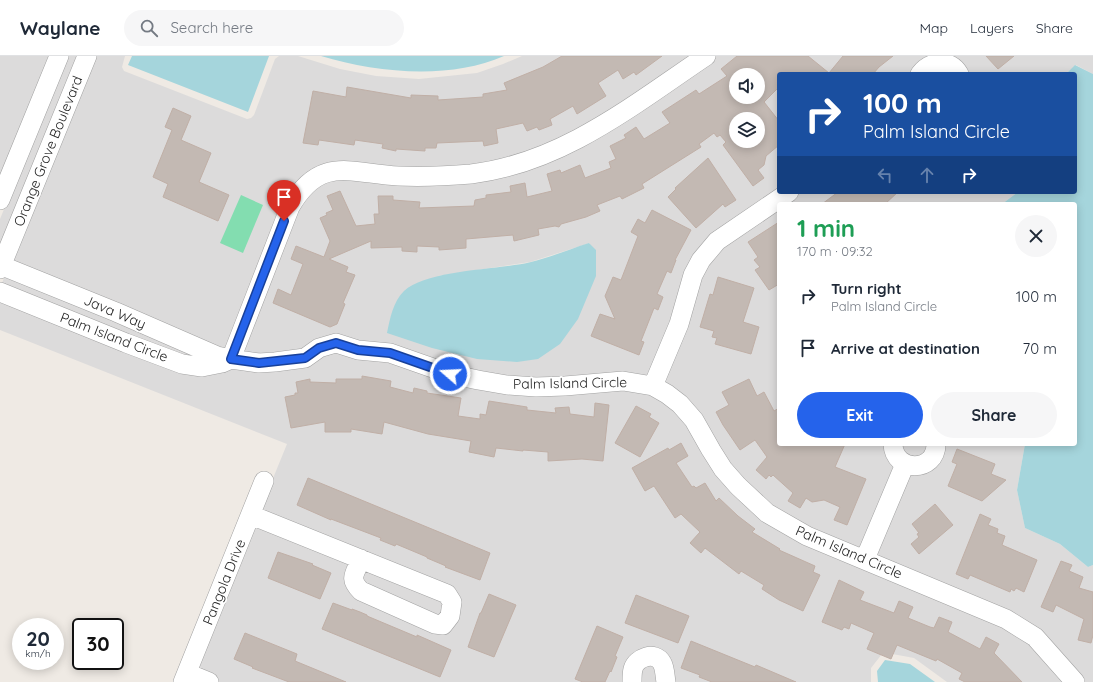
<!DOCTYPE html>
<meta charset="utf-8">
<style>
body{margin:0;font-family:Quicksand,sans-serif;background:#f6f6f7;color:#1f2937;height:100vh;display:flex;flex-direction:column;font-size:15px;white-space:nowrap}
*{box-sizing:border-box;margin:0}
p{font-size:13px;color:#747a83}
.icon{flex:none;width:22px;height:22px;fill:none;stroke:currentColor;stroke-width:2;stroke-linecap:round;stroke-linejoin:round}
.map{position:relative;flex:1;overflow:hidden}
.sheet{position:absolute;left:777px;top:146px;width:300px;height:244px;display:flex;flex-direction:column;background:#fff;border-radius:4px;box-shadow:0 2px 10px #0003}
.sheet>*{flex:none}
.guide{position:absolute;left:777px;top:16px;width:300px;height:122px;border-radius:4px;box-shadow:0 2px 10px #0003;background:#1a4fa0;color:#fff;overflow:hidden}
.fabs{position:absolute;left:729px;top:12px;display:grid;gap:8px}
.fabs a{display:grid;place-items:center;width:36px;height:36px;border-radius:50%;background:#fff;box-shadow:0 2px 10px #0003;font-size:20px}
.speed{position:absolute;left:12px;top:562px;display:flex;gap:8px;font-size:20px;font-weight:700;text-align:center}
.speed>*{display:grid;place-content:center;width:52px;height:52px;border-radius:50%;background:#fff;box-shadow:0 2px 10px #0003;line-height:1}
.speed small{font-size:10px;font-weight:400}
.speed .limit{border:2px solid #111;border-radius:6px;background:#fff;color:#111}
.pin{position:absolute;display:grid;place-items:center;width:34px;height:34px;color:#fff;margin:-41px -17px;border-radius:50% 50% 50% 0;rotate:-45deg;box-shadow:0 0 4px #0007}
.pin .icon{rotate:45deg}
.me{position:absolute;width:44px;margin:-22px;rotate:289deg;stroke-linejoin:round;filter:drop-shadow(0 0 3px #0008)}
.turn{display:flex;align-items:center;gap:14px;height:84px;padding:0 20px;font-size:18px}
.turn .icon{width:52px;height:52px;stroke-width:2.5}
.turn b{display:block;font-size:28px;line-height:34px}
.lanes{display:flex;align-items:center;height:38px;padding:0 20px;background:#0003;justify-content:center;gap:20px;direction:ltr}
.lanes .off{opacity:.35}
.round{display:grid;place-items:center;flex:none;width:42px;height:42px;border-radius:21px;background:#f6f6f7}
.head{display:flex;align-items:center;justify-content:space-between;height:68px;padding:0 20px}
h1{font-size:24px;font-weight:800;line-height:30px;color:#1e9e55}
.action{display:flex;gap:8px;margin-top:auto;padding:8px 20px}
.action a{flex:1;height:46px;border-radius:24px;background:#2563eb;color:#fff;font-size:16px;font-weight:800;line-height:46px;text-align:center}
.action a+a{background:#f6f6f7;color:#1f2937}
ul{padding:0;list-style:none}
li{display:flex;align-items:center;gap:12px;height:52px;padding:0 20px}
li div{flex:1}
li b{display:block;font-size:15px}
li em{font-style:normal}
header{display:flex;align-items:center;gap:24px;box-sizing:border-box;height:56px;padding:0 20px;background:#fff;border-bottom:1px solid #e0e1e3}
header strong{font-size:19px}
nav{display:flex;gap:22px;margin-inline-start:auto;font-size:14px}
.search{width:280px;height:36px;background:#f6f6f7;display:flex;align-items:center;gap:10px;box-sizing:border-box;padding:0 14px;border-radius:22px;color:#747a83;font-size:15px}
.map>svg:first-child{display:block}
</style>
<header>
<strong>Waylane</strong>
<div class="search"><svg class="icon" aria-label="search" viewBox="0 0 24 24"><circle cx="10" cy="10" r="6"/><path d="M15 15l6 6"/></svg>Search here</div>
<nav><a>Map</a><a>Layers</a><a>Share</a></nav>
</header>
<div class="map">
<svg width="1093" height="626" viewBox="0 0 1093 626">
<rect width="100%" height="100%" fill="#efeae4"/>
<!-- residential -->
<path fill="#dcdbdb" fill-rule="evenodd" d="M0 0H51L0 123Z
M67 0H79L0 192V163Z
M95 0H125L122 11 124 15 247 63 251 62 254 59 275 3 279 0H298L340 13 376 20 419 23 477 17 503 8 522 0H1093V18L1076 9 1066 18H779V136H1018L1002 148H779V388H1025L1017 434 1025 472 1060 488 1088 511 1093 509V626H947L914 602 887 597 882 598 871 612V626H190L287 388 0 274V232ZM736 19H758V41H736ZM736 63H758V85H736ZM590 187 517 306 438 220 530 206Z"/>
<!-- pitch -->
<path fill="#83ddb0" d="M241 139 263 149 243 197 220 187Z"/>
<!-- water -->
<path fill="#a5d5dc" d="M132 0H269L248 56 128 9Z
M321 0H504C450 24 377 17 321 0Z
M1075 9 1093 18V509L1088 511 1060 488 1025 472 1017 434 1025 388H1075V148H1002L1018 136H1075V18H1066Z
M589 187 596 194V220L578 263 560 288 538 303 517 306 477 303 432 292 387 277C390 262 393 246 404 235 428 213 499 214 531 206 551 201 570 193 589 187Z
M885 604 910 608 935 626H878L877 615Z"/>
<!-- building -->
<path fill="#c3b9b3" stroke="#c0afa6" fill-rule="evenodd" d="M562 0H662L636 19 634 16 623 23 618 14 598 27 606 40 577 58 573 50 550 63 552 69 539 74 537 71 527 75 523 67 496 73 498 87 484 90 483 85 437 87 436 92H425V95L396 93V95L382 92 383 88 355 84 354 89 319 84 318 89 303 87 313 35 346 41 347 31 411 42V39L438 40V44L483 41V38L507 34 504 27 543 11Z
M737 0H808L829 17 843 0H893L879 11 873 18H779V31L764 46 779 65V89L766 100 764 109 758 114 764 122 753 130 723 89 726 86 720 79 717 81 714 77 699 88 701 91 642 128 644 132 622 143 620 140 597 149 600 155 586 161 561 168 559 171 555 170 538 173 539 179 514 185 513 179 466 183V192L439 194V191L417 190V196L402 195V191L371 192V185L329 203 348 211 346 216 355 219 343 247 345 248 337 268 330 271 273 247 278 233 291 239 303 208 291 203 296 190 324 201 330 185 320 162 327 159 326 157 333 154 327 140 340 135 356 170 375 168 374 158H379L378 140H393V144L420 146 419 152 474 150 475 144 486 142V139L511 136 510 130 525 127 527 141 552 135 547 118 560 114 561 117 580 109 585 122 611 112 609 106 616 103 610 90 626 82 624 79 636 71 644 83 670 67 662 56 696 34 699 38 727 20 721 13ZM736 19H758V41H736ZM736 63H758V85H736Z
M986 0H1014L998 13Z
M173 52 191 60 181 84 211 97 199 126 229 139 218 165 163 141 168 128 153 121 172 74 165 71Z
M708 102 736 144 725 151 723 148 696 172 668 141 676 133 675 132Z
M838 136H898L885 148H822Z
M652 154 691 174 675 204H676L671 217 667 215 657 238 663 241 658 254 654 252 641 285 644 286 639 299 591 280 600 258 615 263 605 240 613 221 621 224 638 180 631 176 638 163 645 167Z
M779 166V228L769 234 755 214 760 211 754 204 758 201 748 186Z
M718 221 754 232 743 266 759 271 751 298 715 288 717 282 712 281 714 275 700 271 710 238 713 239Z
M362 320 391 325 390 331 413 337 414 332 427 335V337L461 342 458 360 480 363V358L486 359 489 345 527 351V354L556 357 555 352 569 351 570 358 594 361 595 347 609 349 603 405 582 403 548 405V396L523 394V395L496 392 494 401 469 396 471 385 428 378 384 366 382 378 351 373V376H325V366L291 372 285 341 295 339V337H298L296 326 310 323V326L336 327V323H362Z
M749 323 757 340 764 336 774 355 779 352V388H845L835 411 866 423 847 469 834 464 840 451 824 444 812 446 806 442 800 452 788 445 793 437 773 419 771 421 769 419 766 423 756 414 767 401 755 384 740 394 723 369 716 356 729 349 722 336Z
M636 350 651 358 649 361 659 367 640 401 615 387Z
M681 387 688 400 676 407 692 431 694 430 696 432 705 427 716 445 719 442 738 460 755 473 752 476 780 493 779 494 815 510 813 516 820 519 803 555 779 544 762 533 764 529 741 515 739 518 705 492 701 497 690 487 700 476 681 458 675 462 654 430 645 435 632 412 668 392 669 394Z
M957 393 995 408 991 418 1006 424 982 445 948 430 957 408 952 406Z
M308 422 490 497 480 524 445 511 446 510 427 502V501L396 488 395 490 380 484 381 482 331 463V464L297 449Z
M935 448 953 469 919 498 911 488 919 481 917 478 919 477 912 468Z
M980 458 991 463 988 469 998 473 997 477 1005 480 1002 489 1037 504 1024 536 1016 532 1014 535 1011 533 1010 536 970 519 968 523 956 518Z
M278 496 313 508 312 509 331 517 320 543 268 522Z
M1061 505 1072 509 1069 515 1083 521 1079 532 1093 536V579L1091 587 1078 584 1084 563 1056 549 1053 556 1041 551Z
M839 524 864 536 860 544 894 557 899 545 913 551 908 562 930 571 934 572 939 561 952 566 948 576 980 593 986 581 999 588 994 597 1022 626H965L959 623 962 617 937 603 936 605 897 589 891 603 867 593 874 577 851 567 849 573 844 571 842 574 822 566Z
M489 538 516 549 494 601 468 591 480 557H481Z
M636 539 689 560 678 587 625 567Z
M333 547 352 554V553L360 556 367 559V560L417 581V579L451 594 440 621 322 573Z
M597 570 623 581 615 600 617 601 611 616 610 615 605 626H583L575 623Z
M245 577 297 598 295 605 346 626H289L252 612 253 611 234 603Z
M691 585 755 611 756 609 796 626H712L699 621 700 619 681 612Z"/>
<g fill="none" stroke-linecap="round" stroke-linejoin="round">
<defs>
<path id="minor" d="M920 18C930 5 950 2 959 18
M0 144 59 0
M0 209 116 256 217 300 231 303 259 307 275 306 305 302 319 292 336 287 358 294 390 297 450 318 478 324 507 329 536 331 565 330 623 325 653 330 667 338 680 348 694 364 711 394 723 413 738 430 767 457 807 480 1006 563 1035 581 1075 626
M0 213 87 0
M0 236 126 287 182 308 202 311 222 307 231 303 290 151C320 99 349 117 398 120 422 121 447 120 471 118 562 107 633 49 706 0
M653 330 679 268 693 219 701 204 717 185 789 136
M893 388C894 417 936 417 936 388
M251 459 447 538 452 546 450 560 443 569 435 568 361 535C348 522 355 518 361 503
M865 503 905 408
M187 617 209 626
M183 626 264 425
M632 626C632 622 632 617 633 613 636 602 655 594 662 607 665 612 665 621 666 626"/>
</defs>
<!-- minor casing -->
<use href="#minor" stroke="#a2a2a2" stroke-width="20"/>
<!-- minor -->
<use href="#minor" stroke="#fff" stroke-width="19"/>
</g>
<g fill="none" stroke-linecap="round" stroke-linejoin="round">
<defs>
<path id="route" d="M284 165 231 303 259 307 305 302 319 292 336 287 358 294 390 297 450 318"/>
</defs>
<!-- route casing -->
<use href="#route" stroke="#184099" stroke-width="10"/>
<!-- route -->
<use href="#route" stroke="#2563eb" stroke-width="7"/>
</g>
<g text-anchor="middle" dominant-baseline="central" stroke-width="3.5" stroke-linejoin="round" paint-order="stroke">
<!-- street labels -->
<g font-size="14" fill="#1e1e1e" stroke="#fff">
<text transform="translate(48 95) rotate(-68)">Orange Grove Boulevard</text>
<text transform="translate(115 256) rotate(23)">Java Way</text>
<text transform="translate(114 281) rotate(21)">Palm Island Circle</text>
<text transform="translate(570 327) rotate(-1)">Palm Island Circle</text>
<text transform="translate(849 496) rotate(23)">Palm Island Circle</text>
<text transform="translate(224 526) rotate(-68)">Pangola Drive</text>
</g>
</g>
</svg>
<div class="fabs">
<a><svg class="icon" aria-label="sound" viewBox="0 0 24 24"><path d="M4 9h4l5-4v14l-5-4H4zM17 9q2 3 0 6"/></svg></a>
<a><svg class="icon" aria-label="layers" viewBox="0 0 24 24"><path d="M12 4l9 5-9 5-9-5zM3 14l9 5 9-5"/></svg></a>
</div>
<div class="speed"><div>20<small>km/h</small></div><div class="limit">30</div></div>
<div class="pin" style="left:284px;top:165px;background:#d93025"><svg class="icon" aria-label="arrive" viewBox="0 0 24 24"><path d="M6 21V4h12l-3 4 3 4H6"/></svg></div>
<svg class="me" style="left:450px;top:318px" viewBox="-20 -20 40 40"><circle r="17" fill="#2563eb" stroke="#fff" stroke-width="3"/><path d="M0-11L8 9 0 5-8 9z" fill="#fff"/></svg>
<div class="guide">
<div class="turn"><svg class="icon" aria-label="right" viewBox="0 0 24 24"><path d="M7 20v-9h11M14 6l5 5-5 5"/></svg><div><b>100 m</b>Palm Island Circle</div></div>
<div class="lanes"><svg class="icon off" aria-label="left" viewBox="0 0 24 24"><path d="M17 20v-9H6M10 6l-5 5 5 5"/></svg><svg class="icon off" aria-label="ahead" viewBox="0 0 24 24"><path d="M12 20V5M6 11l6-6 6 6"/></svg><svg class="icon" aria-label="right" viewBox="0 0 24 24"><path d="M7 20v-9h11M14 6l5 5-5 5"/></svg></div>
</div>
<section class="sheet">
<div class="head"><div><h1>1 min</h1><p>170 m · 09:32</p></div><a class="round"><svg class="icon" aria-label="close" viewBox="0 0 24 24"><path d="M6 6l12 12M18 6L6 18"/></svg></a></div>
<ul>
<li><svg class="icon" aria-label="right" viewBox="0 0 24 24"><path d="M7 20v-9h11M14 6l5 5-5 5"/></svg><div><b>Turn right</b><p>Palm Island Circle</p></div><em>100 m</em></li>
<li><svg class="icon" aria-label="arrive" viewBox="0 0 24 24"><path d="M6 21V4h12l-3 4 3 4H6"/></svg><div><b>Arrive at destination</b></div><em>70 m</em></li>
</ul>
<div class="action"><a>Exit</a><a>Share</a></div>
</section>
</div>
